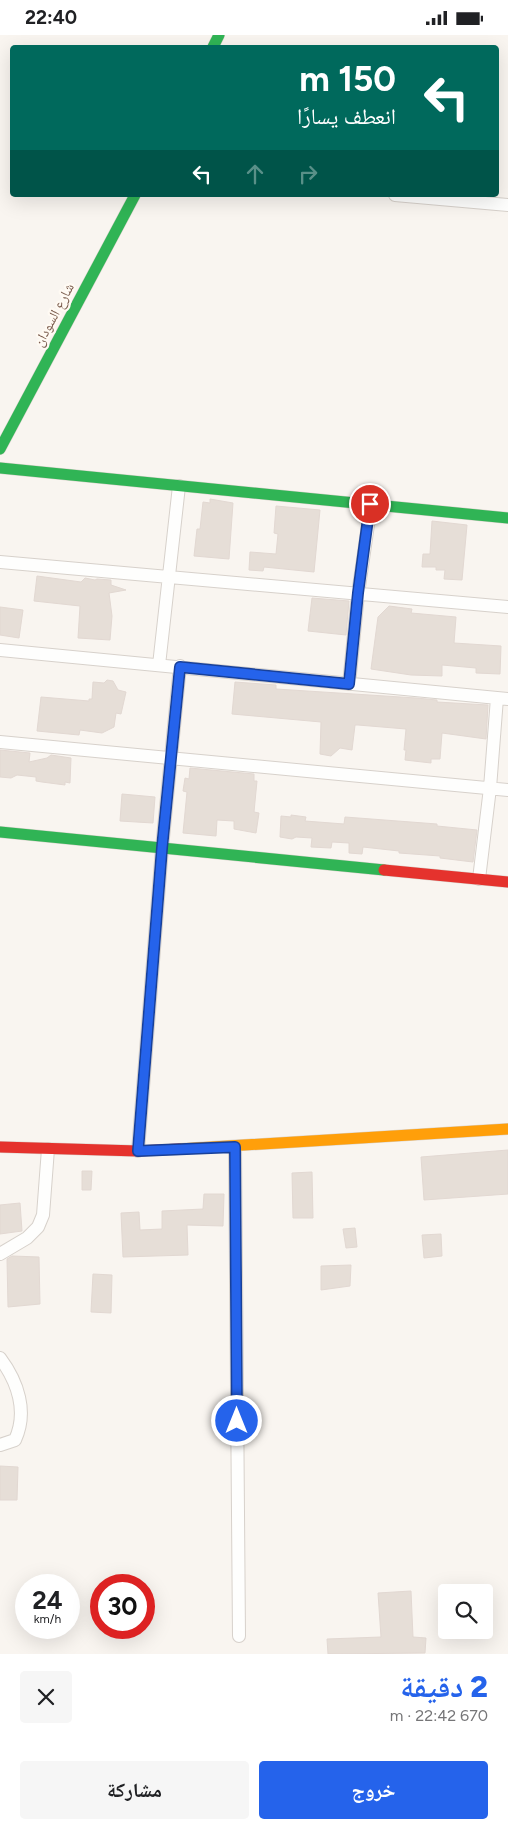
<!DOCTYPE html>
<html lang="ar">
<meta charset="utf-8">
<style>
body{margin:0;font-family:Figtree,"Noto Naskh Arabic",sans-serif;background:#f6f6f6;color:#202124;direction:rtl;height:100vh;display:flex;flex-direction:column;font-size:19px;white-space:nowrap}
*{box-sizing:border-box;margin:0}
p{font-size:16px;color:#757577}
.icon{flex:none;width:28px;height:28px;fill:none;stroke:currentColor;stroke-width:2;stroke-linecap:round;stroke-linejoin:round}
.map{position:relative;height:1619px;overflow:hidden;direction:ltr}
.side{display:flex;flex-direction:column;background:#fff;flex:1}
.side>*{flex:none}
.banner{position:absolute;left:10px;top:10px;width:489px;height:152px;border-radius:5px;box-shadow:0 5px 20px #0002;direction:rtl;background:#00695c;color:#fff;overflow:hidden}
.fabs{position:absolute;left:438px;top:1549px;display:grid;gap:10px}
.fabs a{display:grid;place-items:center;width:55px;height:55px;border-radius:5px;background:#fff;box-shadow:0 5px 20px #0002;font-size:25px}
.speed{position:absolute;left:15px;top:1539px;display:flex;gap:10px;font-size:25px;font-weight:700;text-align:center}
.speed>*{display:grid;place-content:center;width:65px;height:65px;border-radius:50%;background:#fff;box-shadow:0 5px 20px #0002;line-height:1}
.speed small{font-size:12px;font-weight:400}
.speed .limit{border:8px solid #d22;background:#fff;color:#111}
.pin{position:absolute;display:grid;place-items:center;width:42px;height:42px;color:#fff;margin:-21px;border:2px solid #fff;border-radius:50%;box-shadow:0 1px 5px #0007}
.me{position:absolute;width:55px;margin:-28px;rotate:0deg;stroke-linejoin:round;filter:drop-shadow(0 0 4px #0008)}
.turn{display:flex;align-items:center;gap:18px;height:105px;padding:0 20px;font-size:22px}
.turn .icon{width:65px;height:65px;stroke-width:2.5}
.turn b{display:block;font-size:35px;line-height:42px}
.lanes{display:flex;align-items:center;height:48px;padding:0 20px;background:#0003;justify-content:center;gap:25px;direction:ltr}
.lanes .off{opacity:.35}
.round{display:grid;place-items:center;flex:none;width:52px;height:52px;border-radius:5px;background:#f6f6f6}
.head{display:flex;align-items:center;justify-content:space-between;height:85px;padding:0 20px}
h1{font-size:30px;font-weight:800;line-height:38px;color:#2563eb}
.cta{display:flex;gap:10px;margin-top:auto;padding:10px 20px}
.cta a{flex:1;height:58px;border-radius:5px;background:#2563eb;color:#fff;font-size:20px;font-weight:800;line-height:58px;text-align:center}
.cta a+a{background:#f6f6f6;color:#202124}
.status{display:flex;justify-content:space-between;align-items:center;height:35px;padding:0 25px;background:#fff;direction:ltr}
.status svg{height:14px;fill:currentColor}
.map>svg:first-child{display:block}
</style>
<div class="status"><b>22:40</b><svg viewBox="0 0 49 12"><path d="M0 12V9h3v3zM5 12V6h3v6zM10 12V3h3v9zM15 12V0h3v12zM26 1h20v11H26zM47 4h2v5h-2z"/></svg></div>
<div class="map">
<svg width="508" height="1619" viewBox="0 0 508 1619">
<rect width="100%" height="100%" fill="#f9f5f0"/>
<!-- building -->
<path fill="#e6ded7" stroke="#e2d8d2" d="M210 464 233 468 229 524 194 521 197 494H200L203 467 210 468Z
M276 471 320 475 314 537 264 532 263 536 249 535 250 517 276 519 278 499 274 498Z
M432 486 467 490 462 545 444 544 445 535H436V532H422L423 519H430Z
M37 541 81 547 85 543 95 545 97 544 111 545V550L126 555 109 558 112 581 110 605 78 603 80 571 34 566Z
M312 563 349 566 346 600 308 596Z
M389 571 412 574 411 578 456 582 454 608 501 611 500 639 476 638V633L442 630V641L411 640 371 634 378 582Z
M0 572 23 575 19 603 0 600Z
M107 645 113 646 118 655 126 657 121 679 116 678 114 692 102 698 80 695 79 700 37 696 41 662 89 666V664H92L93 647 104 648Z
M235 647 276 650V654L416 663 437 665V667L488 670 486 704 442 698 440 724H431V728L405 725 406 715H404L406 694 358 690H355L352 715 340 713 331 721 320 719 321 687 232 679Z
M0 715 30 718 29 727 47 723 51 720 71 723 70 748 65 747V750L42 747 36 746V742L17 740 11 743 0 742Z
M190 733 254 739V746H257L254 777 259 778 256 798 234 794V786L217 785 216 801 183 798 187 757 183 756 185 743 189 744Z
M122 759 155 762 153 788 120 786Z
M291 780 306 782 305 786 344 789 345 782 437 789V791L477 795 473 827 440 823V821L399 818V816L363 812 362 819 349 818V808L332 807 331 813 311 812 312 803 296 802 292 804 280 802 281 781 291 782Z
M508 1115V1159L424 1165 421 1122Z
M82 1136H92L91 1155H82Z
M312 1137 313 1183H293L292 1138Z
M204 1159H224L223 1191 187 1190 188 1220 123 1222 121 1178 139 1177 140 1195 162 1194V1176L203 1174Z
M20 1168 22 1196 0 1199V1170Z
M355 1193 357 1212 346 1213 343 1194Z
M441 1199 442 1221 424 1223 422 1200Z
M12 1221 39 1222 40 1269 8 1272 7 1224Z
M351 1230 350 1251 321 1255V1231Z
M93 1239 112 1240 111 1278 91 1277Z
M0 1431 18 1432 17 1465H0Z
M411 1556 413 1602 426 1603 425 1618 328 1619 327 1604 381 1602 378 1558Z"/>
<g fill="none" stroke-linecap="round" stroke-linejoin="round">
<defs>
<path id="street" d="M395 160 508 170
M0 527 508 572
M0 615 508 664
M159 630 179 451
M349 649 358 559 371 469
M0 707 508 755
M479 844 490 753 497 663
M235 1112 239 1601
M138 1116 162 813 180 631
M0 1219 27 1203 38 1192 43 1180 48 1114
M0 1323C18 1347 28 1377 15 1405L0 1410"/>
<path id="fast" d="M213 12 219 0
M0 414 135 160
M0 433 508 483
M0 797 384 835"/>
<path id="slow" d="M179 1114 508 1094"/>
<path id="jam" d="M384 835 508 847
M0 1112 138 1116 179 1114"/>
</defs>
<!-- street casing -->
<use href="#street" stroke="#d7d1cb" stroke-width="14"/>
<!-- fast casing -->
<use href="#fast" stroke="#d9d2cb" stroke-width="12"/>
<!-- slow casing -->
<use href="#slow" stroke="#d9d2cb" stroke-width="12"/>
<!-- jam casing -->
<use href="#jam" stroke="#d9d2cb" stroke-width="12"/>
<!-- street -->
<use href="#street" stroke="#fefefd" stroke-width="12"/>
<!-- fast -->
<use href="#fast" stroke="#30b455" stroke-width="11"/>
<!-- slow -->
<use href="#slow" stroke="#ff9f0a" stroke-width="11"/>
<!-- jam -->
<use href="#jam" stroke="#e5322d" stroke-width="11"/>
</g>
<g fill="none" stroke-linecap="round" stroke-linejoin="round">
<defs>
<path id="route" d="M237 1386 235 1112 138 1116 162 813 180 632 349 649 358 558 370 469"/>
</defs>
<!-- route casing -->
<use href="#route" stroke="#184099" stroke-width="12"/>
<!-- route -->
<use href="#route" stroke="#2563eb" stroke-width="9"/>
</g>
<g text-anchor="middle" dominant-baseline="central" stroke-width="4.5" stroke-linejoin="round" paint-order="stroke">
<!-- street labels -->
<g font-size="14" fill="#7a5c4d" stroke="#fffaf3">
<text transform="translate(54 280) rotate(-62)">شارع السودان</text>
</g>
</g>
</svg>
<div class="fabs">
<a><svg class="icon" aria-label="search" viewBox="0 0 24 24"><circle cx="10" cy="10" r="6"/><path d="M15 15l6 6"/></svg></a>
</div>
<div class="speed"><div>24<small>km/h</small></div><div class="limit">30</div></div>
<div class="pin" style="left:370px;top:469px;background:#d93025"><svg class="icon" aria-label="arrive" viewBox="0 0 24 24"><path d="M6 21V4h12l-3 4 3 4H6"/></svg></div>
<svg class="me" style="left:237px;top:1386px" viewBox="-20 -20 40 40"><circle r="17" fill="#2563eb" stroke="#fff" stroke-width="3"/><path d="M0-11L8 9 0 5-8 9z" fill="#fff"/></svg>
<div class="banner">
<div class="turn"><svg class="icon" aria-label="left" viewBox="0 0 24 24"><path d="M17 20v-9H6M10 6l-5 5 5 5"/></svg><div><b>150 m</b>انعطف يسارًا</div></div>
<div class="lanes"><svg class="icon" aria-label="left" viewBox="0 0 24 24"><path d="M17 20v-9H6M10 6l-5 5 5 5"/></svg><svg class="icon off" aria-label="ahead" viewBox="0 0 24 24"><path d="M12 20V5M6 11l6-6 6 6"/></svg><svg class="icon off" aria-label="right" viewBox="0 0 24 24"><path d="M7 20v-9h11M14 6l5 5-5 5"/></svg></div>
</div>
</div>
<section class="side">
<div class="head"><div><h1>2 دقيقة</h1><p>670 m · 22:42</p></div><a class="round"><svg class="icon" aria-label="close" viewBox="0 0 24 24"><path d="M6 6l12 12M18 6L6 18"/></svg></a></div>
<div class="cta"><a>خروج</a><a>مشاركة</a></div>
</section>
